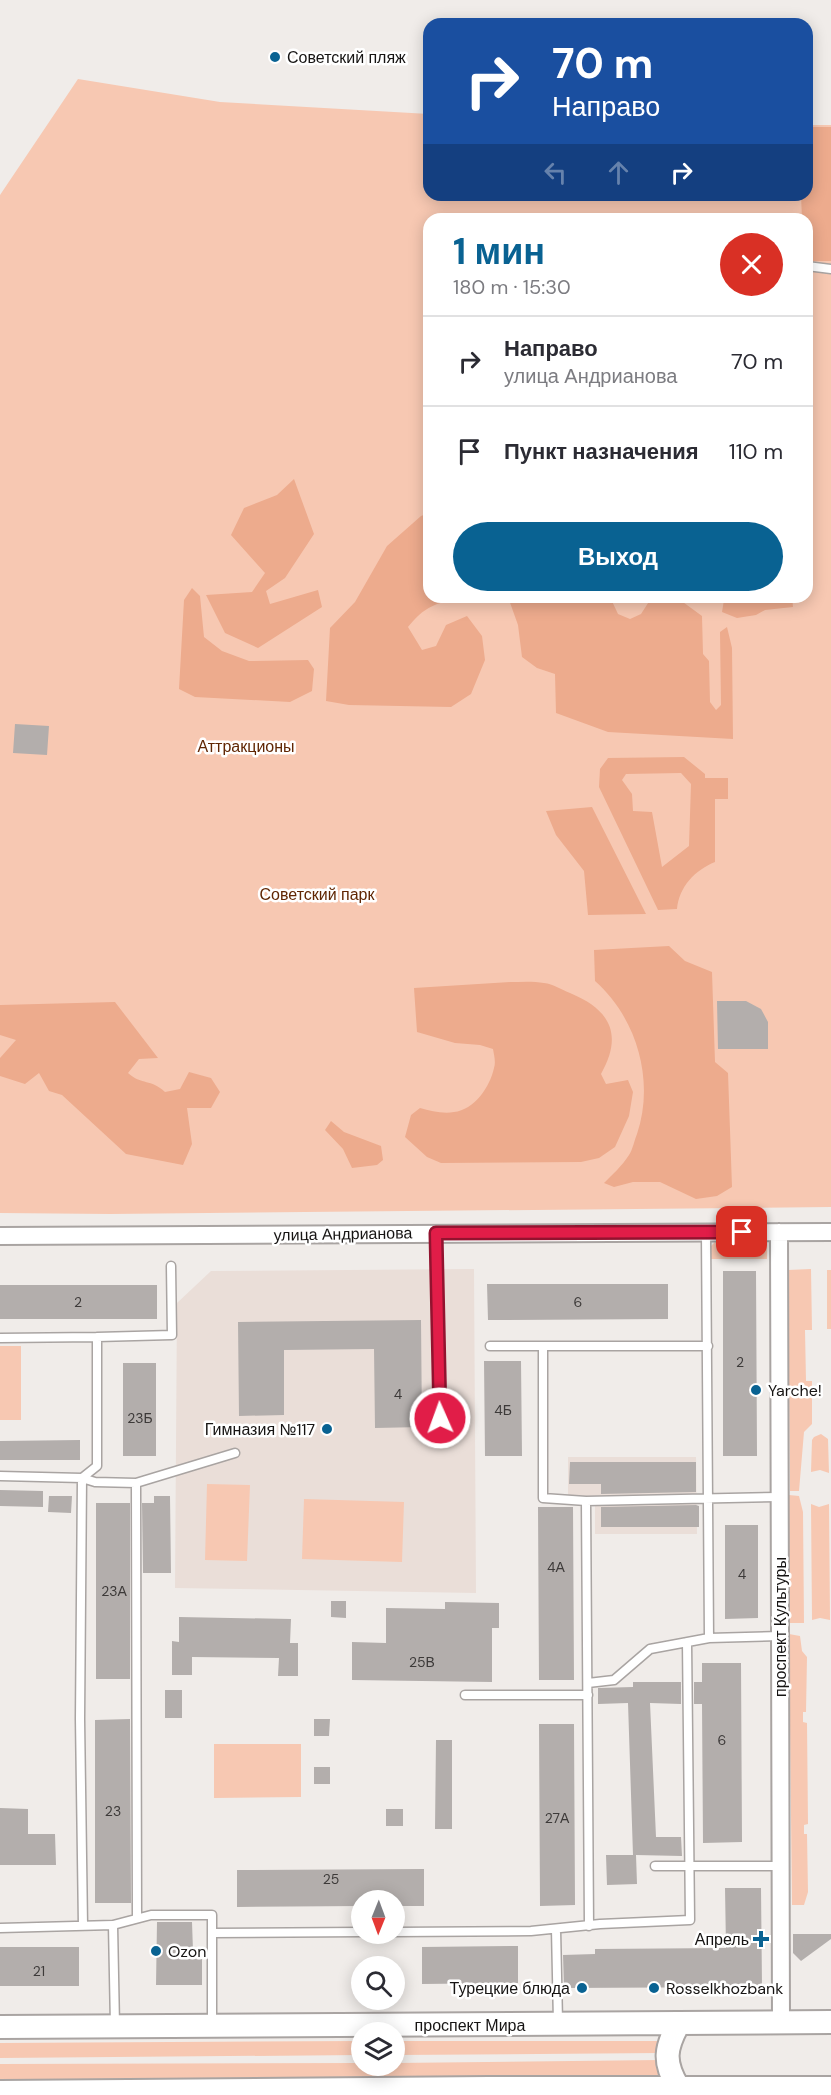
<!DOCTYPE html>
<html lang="ru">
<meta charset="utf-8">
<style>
body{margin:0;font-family:"DM Sans",sans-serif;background:#f2f2f3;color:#2b2b33;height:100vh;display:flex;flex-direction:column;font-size:22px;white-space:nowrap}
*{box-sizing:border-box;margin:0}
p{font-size:20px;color:#7c7c81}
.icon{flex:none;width:33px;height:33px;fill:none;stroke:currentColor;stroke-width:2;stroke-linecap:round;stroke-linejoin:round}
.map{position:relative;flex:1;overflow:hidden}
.sheet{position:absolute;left:423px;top:213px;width:390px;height:390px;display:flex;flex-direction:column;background:#fff;border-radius:18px;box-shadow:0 3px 15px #0003}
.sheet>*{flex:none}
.guide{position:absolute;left:423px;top:18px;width:390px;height:183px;border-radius:18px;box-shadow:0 3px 15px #0003;background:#1a4fa0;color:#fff;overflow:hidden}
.needle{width:39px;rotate:181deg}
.tools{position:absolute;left:351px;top:1890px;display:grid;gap:12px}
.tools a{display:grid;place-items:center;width:54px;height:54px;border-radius:50%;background:#fff;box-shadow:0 3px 15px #0003;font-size:30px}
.pin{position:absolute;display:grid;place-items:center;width:51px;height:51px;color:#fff;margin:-26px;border-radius:12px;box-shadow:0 3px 9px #0006}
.me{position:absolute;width:66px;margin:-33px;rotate:358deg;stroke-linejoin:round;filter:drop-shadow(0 0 4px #0008)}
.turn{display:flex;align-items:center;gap:21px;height:126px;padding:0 30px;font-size:27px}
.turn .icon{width:78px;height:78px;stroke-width:2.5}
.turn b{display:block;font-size:42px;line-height:51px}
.lanes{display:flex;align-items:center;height:57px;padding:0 30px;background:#0003;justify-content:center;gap:30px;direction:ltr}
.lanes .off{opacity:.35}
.round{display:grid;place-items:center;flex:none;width:63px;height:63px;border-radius:32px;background:#f2f2f3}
.head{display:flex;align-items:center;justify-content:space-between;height:102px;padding:0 30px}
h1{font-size:36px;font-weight:700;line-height:45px;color:#096292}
.button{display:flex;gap:12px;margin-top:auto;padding:12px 30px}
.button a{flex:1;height:69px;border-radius:36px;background:#096292;color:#fff;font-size:24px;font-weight:700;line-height:69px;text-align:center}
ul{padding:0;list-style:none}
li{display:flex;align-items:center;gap:18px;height:90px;padding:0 30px;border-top:2px solid #e1e1e2}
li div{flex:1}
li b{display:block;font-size:22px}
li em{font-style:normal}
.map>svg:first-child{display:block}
</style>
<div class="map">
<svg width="831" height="2095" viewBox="0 0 831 2095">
<rect width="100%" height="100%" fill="#f0ece9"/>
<!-- built -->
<path fill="#eaded8" d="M474 1269 476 1593 175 1588 177 1303 211 1271Z
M568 1457H696L697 1534H595V1496H568Z"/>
<!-- green -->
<path fill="#f7c8b2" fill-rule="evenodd" d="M78 79 220 102 429 114V195H807V125H831V1207L110 1214 0 1213V195ZM429 219H807V597H429Z
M715 1242H761L767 1248V1259H711V1246Z
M811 1269 812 1330H805L806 1381H812V1424L804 1432 799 1491H790L788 1270Z
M827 1270H831V1329H827Z
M0 1346H21V1420H0Z
M821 1434 828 1439 829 1473 820 1470 811 1472 812 1440 814 1437Z
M207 1484 250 1485 247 1561 205 1560Z
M789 1495 799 1496 803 1512 804 1623H789Z
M304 1499 404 1502 402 1562 302 1559Z
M829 1504 830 1620 820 1618 812 1620 811 1504 819 1507Z
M789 1634 800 1636 802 1651 807 1657 806 1712H803V1722L807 1723 808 1824 804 1825V1834H807L808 1892 804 1905H792Z
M214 1744H301V1797L214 1798Z
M361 2041V2055L0 2058V2043Z
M394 2041H663L659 2053 395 2055Z
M660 2060 666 2078 0 2081V2064L361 2063 362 2066H394L395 2063Z"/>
<!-- forest -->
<path fill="#edab8d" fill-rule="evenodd" d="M809 127H831V261H810L807 257V219H802L801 195H807V129Z
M294 479 314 534 285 578 266 591 270 604 318 590 322 607 258 648 225 633 206 595 252 592 265 573 231 535 244 508 277 495Z
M429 513V597H450V600C429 606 422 610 408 627L422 650 436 646 446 625 467 616 482 636 485 660 471 694 451 707 349 705 326 701 330 628 355 602 387 546 421 516Z
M192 588 200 596 204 637 222 651 249 661 308 660 314 669 312 691 290 702 195 697 179 689 184 600Z
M508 597H610L618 614 630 619 641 614 650 600 676 597 702 616 703 654 709 661 710 702 716 710 721 705 720 632 727 627 732 648 733 739 608 732 556 713 555 674 537 668 522 657 518 625Z
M741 597 761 599 765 597H792L793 607 765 610 756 615 737 618 722 612 724 600Z
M684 757 705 774V778H728V799H715V862C695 870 679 887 677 909L658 910 599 787 600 769 608 758ZM681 773 691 784 689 846 662 867 652 812 633 811 632 794 622 780 626 774Z
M592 807 646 914 588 915 584 871 556 835 546 811Z
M669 946 685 961 712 972 715 1062 728 1073 732 1187 717 1196 696 1199 660 1182H633L614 1187 604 1183C612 1175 622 1166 629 1155 633 1149 634 1141 637 1134 655 1081 637 1018 595 981L594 950Z
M510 982C521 982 533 981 544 983 553 984 562 990 570 993 611 1010 623 1035 601 1074L606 1084 628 1080 633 1092 629 1116 615 1147 599 1158 581 1162 441 1163 427 1157 405 1137 411 1115 420 1108C431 1111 443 1114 454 1112 474 1110 490 1087 494 1068 496 1062 494 1055 493 1049L480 1045 455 1043 417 1032 414 988Z
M115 1002 158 1058 139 1059 128 1073C143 1086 150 1078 165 1092L180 1089 189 1072 211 1078 220 1092 211 1108H187L192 1144 183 1165 126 1154 62 1095 49 1091 39 1073 25 1084 0 1076V1058L16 1040 0 1035V1005Z
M331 1121 344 1132 381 1146 383 1160 377 1165 352 1168 343 1149 325 1130Z"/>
<!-- building -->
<path fill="#b3aeac" d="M15 724 49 726 47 755 13 753Z
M717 1001H746L761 1009 768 1022V1049H718Z
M723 1271H756L757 1456H723Z
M487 1284H668V1319L488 1320Z
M0 1285H157V1319H0Z
M421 1320 422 1427 375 1428 374 1349 284 1350V1415L239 1416 238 1322Z
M484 1361H521L522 1456H485Z
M123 1363H156V1456H123Z
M80 1440V1460H0V1441Z
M570 1462H696V1492L601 1494V1484H569Z
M0 1490 43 1491V1507L0 1506Z
M49 1496H72L71 1513 48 1512Z
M154 1496H170L171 1573H143L142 1503H154Z
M96 1503H130V1679H96Z
M696 1505 699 1506V1527H601V1507Z
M538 1507H573L574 1680H539Z
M725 1525H758V1618L725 1619Z
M331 1601H346V1618L331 1617Z
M445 1602 499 1603V1628H492V1682L352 1680V1642L386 1643V1608L445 1609Z
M179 1617 291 1619 290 1643H298V1676H278L279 1658 192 1657V1675H172V1641L179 1642Z
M702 1663H741L742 1842 703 1843 702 1704H694V1682H702Z
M633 1682H681V1704L650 1703 656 1837H681L682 1856 636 1855 637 1884 607 1885 606 1855H633L628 1703 598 1704V1688L633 1687Z
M165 1690H182V1718H165Z
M130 1719 131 1903H95V1720Z
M314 1719H330L329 1736H314Z
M539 1724H574L575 1905 540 1906Z
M436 1740H452V1829H435Z
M314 1767H330V1784H314Z
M0 1808 28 1809V1834H55L56 1865H0Z
M386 1809H403V1826H386Z
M424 1869V1906H394V1900H362V1906L237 1907V1870Z
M725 1888H761L762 1987 564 1988 563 1955 595 1954V1949L726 1948Z
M157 1922H192L193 1951H202V1985H156Z
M793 1934H831V1939L801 1961 793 1953Z
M518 1946V1983L422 1984V1947Z
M0 1947H79V1986H0Z"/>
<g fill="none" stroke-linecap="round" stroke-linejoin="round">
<defs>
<path id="lane" d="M807 266 831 269
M706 1232 709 1638 780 1636
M436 1233 440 1418
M0 1338 97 1337
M490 1346H708
M543 1346V1498L586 1501 779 1497
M0 1476 82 1478 95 1482 136 1483 235 1453
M136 1483 137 1918
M586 1501 589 1926
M588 1683 614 1680 650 1649 709 1638
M465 1695H588
M655 1866H781
M83 1926 80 1719 82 1478 97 1466V1337L172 1335 171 1266
M0 1928 113 1925
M556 1929 558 2022
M394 1932 531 1931 600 1924 690 1920 687 1642
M115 2026 113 1925 151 1915H212V1933
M212 2026V1933L362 1932"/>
<path id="street" d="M779 1232 781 2022
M0 1236 831 1232"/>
<path id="secondary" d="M0 2027 831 2022
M678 2087C663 2062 665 2048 679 2023
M0 2092 489 2088H831"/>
</defs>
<!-- lane casing -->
<use href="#lane" stroke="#a9a4a2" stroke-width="11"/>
<!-- street casing -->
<use href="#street" stroke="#a9a4a2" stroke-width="20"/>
<!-- secondary casing -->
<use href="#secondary" stroke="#a9a4a2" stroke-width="26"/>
<!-- lane -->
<use href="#lane" stroke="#fff" stroke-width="8"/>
<!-- street -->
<use href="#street" stroke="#fff" stroke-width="16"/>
<!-- secondary -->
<use href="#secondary" stroke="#fff" stroke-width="22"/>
</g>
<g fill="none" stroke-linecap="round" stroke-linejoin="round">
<defs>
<path id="route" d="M440 1418 436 1233 742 1232"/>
</defs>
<!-- route casing -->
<use href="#route" stroke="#92132f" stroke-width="15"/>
<!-- route -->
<use href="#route" stroke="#e11d48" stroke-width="10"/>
</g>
<!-- markers -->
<g fill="#096292" stroke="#fff" stroke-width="2">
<circle cx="275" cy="57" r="6"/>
<circle cx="756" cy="1390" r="6"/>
<circle cx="327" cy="1429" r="6"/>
<path d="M758 1930h6v6h6v6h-6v6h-6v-6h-6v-6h6z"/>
<circle cx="156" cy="1951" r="6"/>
<circle cx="582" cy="1988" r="6"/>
<circle cx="654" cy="1988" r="6"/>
</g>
<g text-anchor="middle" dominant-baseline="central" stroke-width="5" stroke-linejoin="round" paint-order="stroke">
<!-- number labels -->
<g font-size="14" fill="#3d3a39">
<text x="78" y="1302">2</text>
<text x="578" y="1302">6</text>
<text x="740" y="1362">2</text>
<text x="398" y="1394">4</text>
<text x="503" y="1410">4Б</text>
<text x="140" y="1418">23Б</text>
<text x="556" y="1567">4А</text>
<text x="742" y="1574">4</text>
<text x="114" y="1591">23А</text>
<text x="422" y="1662">25В</text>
<text x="722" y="1740">6</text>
<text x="113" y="1811">23</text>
<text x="557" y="1818">27А</text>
<text x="331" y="1879">25</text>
<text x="39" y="1971">21</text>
</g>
<!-- poi labels -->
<g font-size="16" fill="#161413" stroke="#fff" text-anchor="start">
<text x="287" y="57">Советский пляж</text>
<text x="768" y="1390">Yarche!</text>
<text x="315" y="1429" text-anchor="end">Гимназия №117</text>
<text x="749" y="1939" text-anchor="end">Апрель</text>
<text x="168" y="1951">Ozon</text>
<text x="570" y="1988" text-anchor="end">Турецкие блюда</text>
<text x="666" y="1988">Rosselkhozbank</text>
</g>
<!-- park labels -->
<g font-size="16" fill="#602603" stroke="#fff">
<text x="246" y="746">Аттракционы</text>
<text x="317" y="894">Советский парк</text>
</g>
<!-- street labels -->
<g font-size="16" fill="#161413" stroke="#fff">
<text transform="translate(343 1234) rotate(-1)">улица Андрианова</text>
<text transform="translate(780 1627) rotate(-90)">проспект Культуры</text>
<text x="470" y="2025">проспект Мира</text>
</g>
</g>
</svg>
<div class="tools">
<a><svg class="needle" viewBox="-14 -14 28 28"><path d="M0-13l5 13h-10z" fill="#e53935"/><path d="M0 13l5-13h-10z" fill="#7c7c81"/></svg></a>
<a><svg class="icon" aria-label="search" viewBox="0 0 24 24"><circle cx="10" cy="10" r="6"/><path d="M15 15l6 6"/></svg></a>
<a><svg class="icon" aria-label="layers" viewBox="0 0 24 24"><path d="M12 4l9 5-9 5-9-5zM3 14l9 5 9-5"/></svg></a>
</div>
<div class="pin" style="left:742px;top:1232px;background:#d93025"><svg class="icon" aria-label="arrive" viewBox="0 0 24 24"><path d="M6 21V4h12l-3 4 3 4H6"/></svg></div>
<svg class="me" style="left:440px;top:1418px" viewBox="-20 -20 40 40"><circle r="17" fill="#e11d48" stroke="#fff" stroke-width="3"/><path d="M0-11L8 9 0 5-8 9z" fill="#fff"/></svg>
<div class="guide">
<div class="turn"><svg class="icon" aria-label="right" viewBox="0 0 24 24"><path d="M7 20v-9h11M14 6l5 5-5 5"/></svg><div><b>70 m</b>Направо</div></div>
<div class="lanes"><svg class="icon off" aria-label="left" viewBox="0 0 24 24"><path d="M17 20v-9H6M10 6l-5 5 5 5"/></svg><svg class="icon off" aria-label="ahead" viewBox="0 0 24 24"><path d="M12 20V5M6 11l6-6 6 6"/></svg><svg class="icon" aria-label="right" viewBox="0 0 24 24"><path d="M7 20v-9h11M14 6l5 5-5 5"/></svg></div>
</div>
<section class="sheet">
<div class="head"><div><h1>1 мин</h1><p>180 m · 15:30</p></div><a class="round" style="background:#d93025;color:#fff"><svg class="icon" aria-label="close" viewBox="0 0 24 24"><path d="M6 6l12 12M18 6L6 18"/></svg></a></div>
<ul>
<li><svg class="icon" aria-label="right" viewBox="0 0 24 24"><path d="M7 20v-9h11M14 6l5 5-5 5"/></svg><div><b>Направо</b><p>улица Андрианова</p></div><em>70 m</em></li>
<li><svg class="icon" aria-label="arrive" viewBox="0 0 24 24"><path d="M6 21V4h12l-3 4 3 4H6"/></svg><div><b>Пункт назначения</b></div><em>110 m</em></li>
</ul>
<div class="button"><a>Выход</a></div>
</section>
</div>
